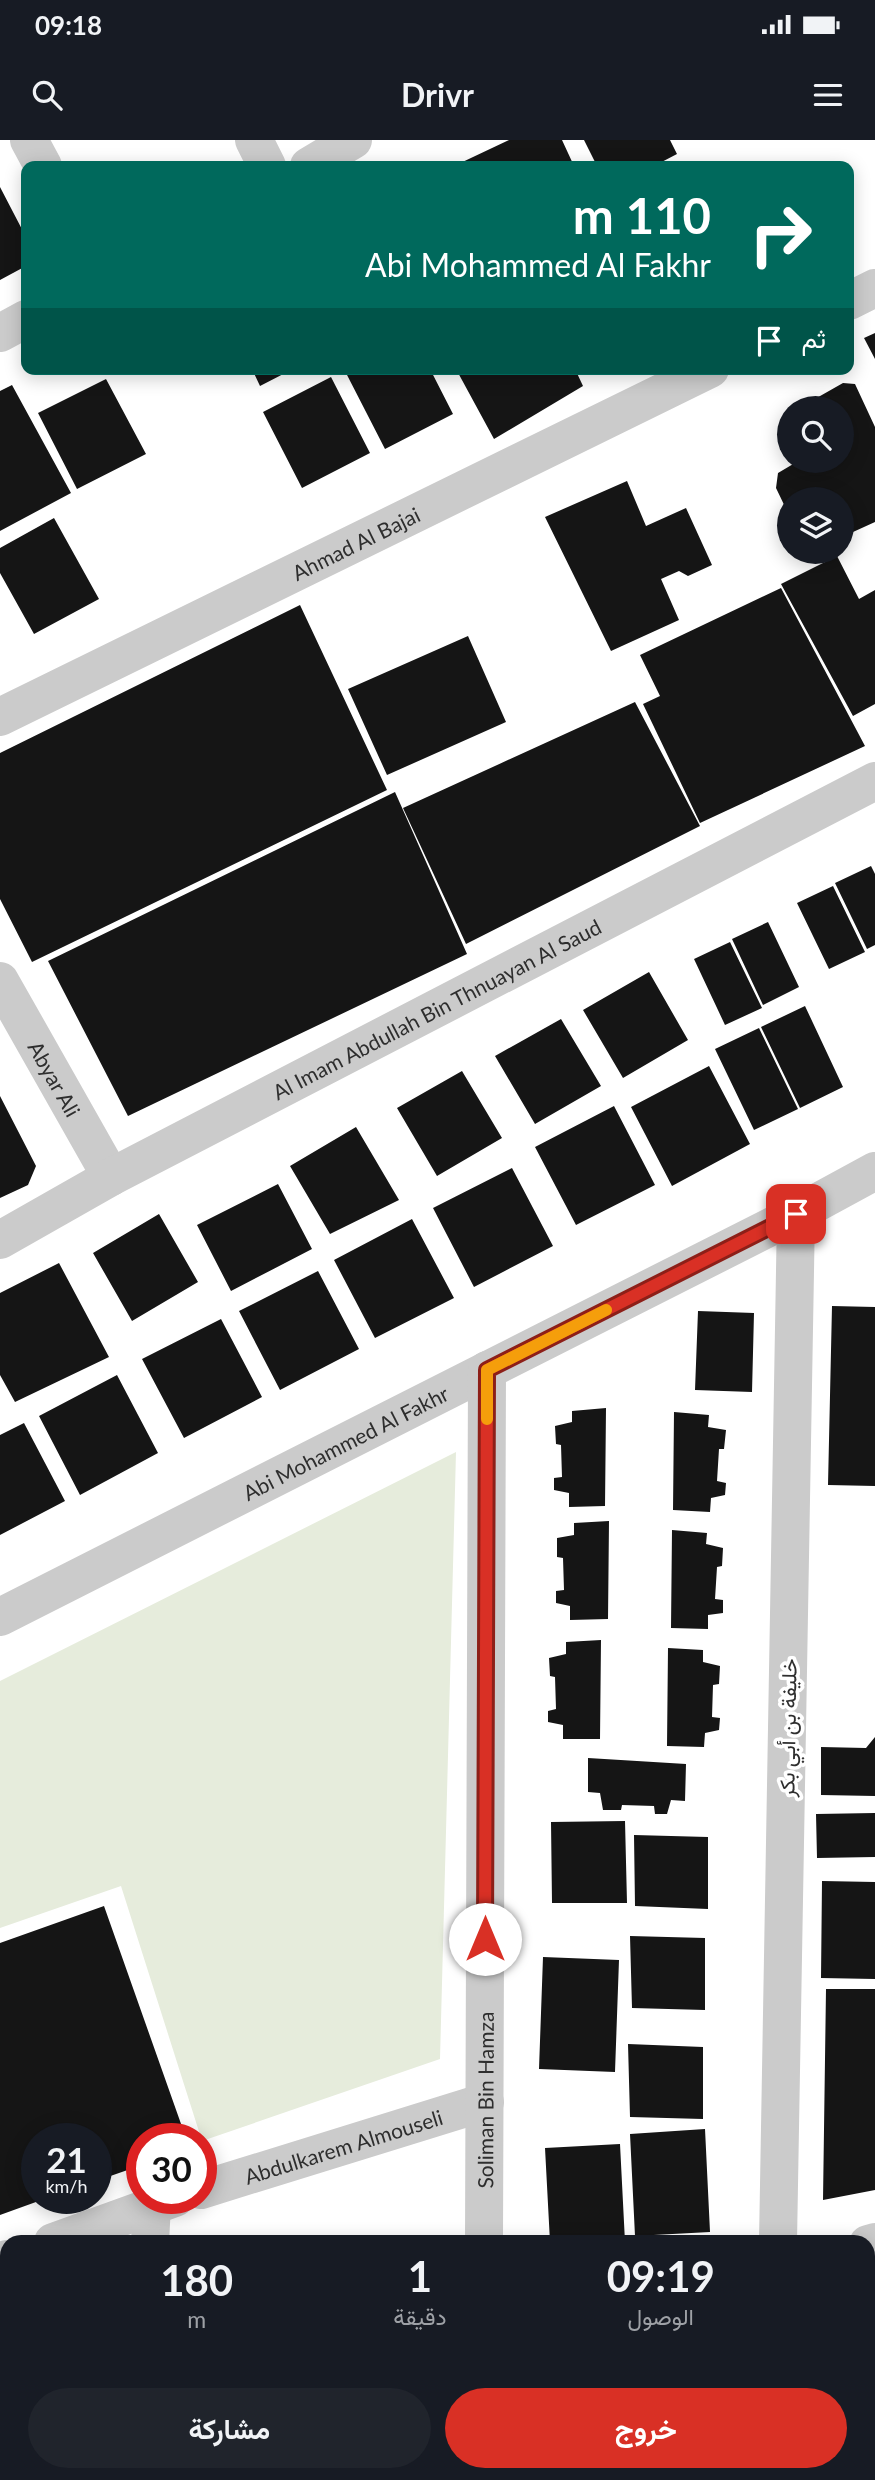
<!DOCTYPE html>
<html lang="ar">
<meta charset="utf-8">
<style>
body{margin:0;font-family:Lato,Vazirmatn,sans-serif;background:#20242c;color:#f1f3f6;direction:rtl;height:100vh;display:flex;flex-direction:column;font-size:26px;white-space:nowrap}
*{box-sizing:border-box;margin:0}
p{font-size:23px;color:#9ea1a6}
.icon{flex:none;width:38px;height:38px;fill:none;stroke:currentColor;stroke-width:2;stroke-linecap:round;stroke-linejoin:round}
.map{position:relative;flex:1;overflow:hidden;direction:ltr}
.sheet{position:absolute;left:0px;top:2095px;width:875px;height:247px;display:flex;flex-direction:column;background:#171b24;border-radius:21px 21px 0 0;box-shadow:0 4px 18px #0003;direction:rtl}
.sheet>*{flex:none}
.hud{position:absolute;left:21px;top:21px;width:833px;height:214px;border-radius:14px;box-shadow:0 4px 18px #0003;direction:rtl;background:#00695c;color:#fff;overflow:hidden}
.fabs{position:absolute;left:777px;top:256px;display:grid;gap:14px}
.fabs a{display:grid;place-items:center;width:77px;height:77px;border-radius:50%;background:#171b24;box-shadow:0 4px 18px #0003;font-size:35px}
.speed{position:absolute;left:21px;top:1983px;display:flex;gap:14px;font-size:35px;font-weight:700;text-align:center}
.speed>*{display:grid;place-content:center;width:91px;height:91px;border-radius:50%;background:#171b24;box-shadow:0 4px 18px #0003;line-height:1}
.speed small{font-size:18px;font-weight:400}
.speed .limit{border:10px solid #d22;background:#fff;color:#111}
.pin{position:absolute;display:grid;place-items:center;width:60px;height:60px;color:#fff;margin:-30px;border-radius:14px;box-shadow:0 4px 10px #0006}
.me{position:absolute;width:77px;margin:-38px;rotate:0deg;stroke-linejoin:round;filter:drop-shadow(0 0 5px #0008)}
.turn{display:flex;align-items:center;gap:24px;height:147px;padding:0 28px;font-size:32px}
.turn .icon{width:91px;height:91px;stroke-width:2.5}
.turn b{display:block;font-size:49px;line-height:60px}
.then{display:flex;align-items:center;height:66px;padding:0 28px;background:#0003;gap:14px;font-size:26px}
.eta{display:flex;justify-content:space-evenly;align-items:center;height:119px;text-align:center}
.eta b{font-size:42px;font-weight:700;line-height:49px}
.cta{display:flex;gap:14px;margin-top:auto;padding:14px 28px}
.cta a{flex:1;height:80px;border-radius:42px;background:#d93025;color:#fff;font-size:28px;font-weight:700;line-height:80px;text-align:center}
.cta a+a{background:#20242c;color:#f1f3f6}
.status{display:flex;justify-content:space-between;align-items:center;height:49px;padding:0 35px;background:#171b24;direction:ltr}
.status svg{height:19px;fill:currentColor}
header{display:flex;justify-content:space-between;align-items:center;height:91px;padding:0 28px;background:#171b24;font-size:32px;font-weight:700}
.map>svg:first-child{display:block}
</style>
<div class="status"><b>09:18</b><svg viewBox="0 0 49 12"><path d="M0 12V9h3v3zM5 12V6h3v6zM10 12V3h3v9zM15 12V0h3v12zM26 1h20v11H26zM47 4h2v5h-2z"/></svg></div>
<header><svg class="icon" aria-label="menu" viewBox="0 0 24 24"><path d="M4 6h16M4 12h16M4 18h16"/></svg>Drivr<svg class="icon" aria-label="search" viewBox="0 0 24 24"><circle cx="10" cy="10" r="6"/><path d="M15 15l6 6"/></svg></header>
<div class="map">
<svg width="875" height="2340" viewBox="0 0 875 2340">
<rect width="100%" height="100%" fill="#fff"/>
<!-- green -->
<path fill="#e6ecdc" d="M456 1312 440 1919 202 2001 121 1746 0 1788V1541Z"/>
<!-- building -->
<path fill="#151515" d="M509 0H562L574 26H454Z
M584 0H670L677 14 654 26H597Z
M0 47 26 97V126L0 140Z
M875 193V219L864 198Z
M252 229H293L260 246Z
M352 229H430L453 274 385 309 346 233Z
M456 229H575L583 246 494 299Z
M331 237 370 313 302 348 263 272Z
M106 239 146 314 77 349 38 273Z
M843 243 855 244 875 287V382L842 397V359H789V375L776 348 778 333 800 320H842V268H799Z
M12 245 71 353 0 391V251Z
M627 341 646 386 686 368 712 425 688 436 679 431 661 439 679 480 611 511 545 377Z
M54 378 99 459 34 494 0 433V408Z
M837 416 859 459 875 450V564L853 576 781 444Z
M781 448 865 606 700 683 643 564 660 556 640 515Z
M300 465 387 650 32 822 0 759V613Z
M468 496 506 582 387 635 348 549Z
M635 562 700 686 466 804 403 668Z
M395 652 467 814 128 976 48 821Z
M871 726 875 734V805L867 809 835 743Z
M833 746 865 812 829 829 797 763Z
M768 782 799 847 763 865 732 799Z
M730 802 762 868 725 885 694 819Z
M649 832 688 900 623 938 583 870Z
M805 866 843 947 800 968 761 887Z
M561 879 601 946 535 984 495 916Z
M759 888 798 969 754 990 715 909Z
M709 926 750 1004 672 1046 631 967Z
M462 931 502 998 437 1036 397 968Z
M0 956 36 1026 28 1045 0 1058Z
M614 966 655 1045 576 1085 535 1007Z
M356 987 399 1060 330 1094 290 1026Z
M512 1028 553 1106 474 1147 433 1068Z
M278 1044 312 1109 231 1151 197 1085Z
M159 1074 198 1142 132 1181 93 1113Z
M412 1079 454 1158 375 1198 334 1120Z
M59 1123 109 1217 15 1262 0 1235V1153Z
M318 1131 359 1209 280 1250 239 1171Z
M832 1166 875 1167V1346L828 1345Z
M698 1171 754 1173 752 1252 695 1250Z
M221 1179 262 1257 184 1298 142 1219Z
M117 1235 158 1313 80 1355 39 1276Z
M606 1268 605 1366 569 1367V1353L554 1350V1338L562 1337 561 1305 556 1304 555 1286 572 1282V1271Z
M674 1272 709 1275 708 1287 726 1290 724 1309H719L717 1341 726 1343 725 1355 711 1358 710 1372 673 1370Z
M24 1283 65 1361 0 1395V1295Z
M609 1381 608 1479 570 1480V1466L556 1463V1451L564 1450 563 1418 557 1417V1398L574 1395V1383Z
M672 1390 707 1393 706 1404 723 1408 722 1426 717 1427 715 1459 723 1460V1473L708 1475V1489L671 1488Z
M601 1500 600 1599H563V1585L548 1582V1571L556 1569 555 1537 550 1536 549 1518 566 1514V1502Z
M668 1508 703 1510V1522L720 1526 719 1544 713 1545 712 1577 720 1578 719 1590 705 1593 704 1607 667 1606Z
M875 1597V1656L821 1655V1607L866 1608Z
M588 1618 686 1624 685 1661 671 1660 667 1674H655L654 1666 622 1665 621 1670H603L600 1653 588 1652Z
M875 1673V1717L817 1718 816 1674Z
M625 1681 627 1763H552L551 1682Z
M634 1695 708 1697V1769L635 1766Z
M822 1741 875 1742V1839L821 1838Z
M104 1766 186 1998H142V2025L96 2041V1998H37V2058H47L0 2075V1803Z
M630 1796 705 1798V1870L632 1868Z
M543 1817 619 1820 615 1932 539 1929Z
M826 1849H875V2050L823 2060Z
M628 1904 703 1907V1979L630 1977Z
M705 1989 710 2092 635 2096 630 1994Z
M620 2004 625 2102H550L545 2008Z
M868 2191H875V2275L868 2278Z
M7 2203V2233H6L0 2213V2205Z
M7 2299V2334H30L31 2340H0V2301Z
M875 2299V2340H803L801 2334H868V2301Z
M187 2334H271V2340H187Z
M298 2334H383V2340H298Z
M595 2334H681V2335L665 2340H596Z
M756 2334H778L780 2340H741Z"/>
<g fill="none" stroke-linecap="round" stroke-linejoin="round">
<!-- street -->
<g stroke="#cbcbcb" stroke-width="38">
<path d="M29 0 43 26"/>
<path d="M254 0 267 26"/>
<path d="M309 26 353 0"/>
<path d="M849 161 875 148"/>
<path d="M0 193 26 179"/>
<path id="s1" d="M0 577 710 229"/>
<path id="s2" d="M0 841 111 1037"/>
<path id="s3" d="M0 1100 111 1037 875 641"/>
<path id="s4" d="M0 1477 796 1074 875 1031"/>
<path id="s5" d="M201 2050 485 1962"/>
<path d="M53 2102 175 2058"/>
<path d="M150 2102 152 2065"/>
<path id="s6" d="M484 2102 487 1230"/>
<path d="M778 2102 796 1074"/>
<path d="M868 2104 875 2102"/>
<path d="M0 2121 7 2119"/>
<path d="M140 2340V2334"/>
<path d="M481 2340V2334"/>
</g>
</g>
<g fill="none" stroke-linecap="round" stroke-linejoin="round">
<defs>
<path id="route" d="M485 1799 487 1230 796 1074"/>
</defs>
<!-- route casing -->
<use href="#route" stroke="#8d1f18" stroke-width="18"/>
<!-- route -->
<use href="#route" stroke="#d93025" stroke-width="12"/>
<!-- slow -->
<path stroke="#f59e0b" stroke-width="12" d="M487 1279V1230L606 1170"/>
</g>
<g text-anchor="middle" dominant-baseline="central" stroke-width="7" stroke-linejoin="round" paint-order="stroke">
<!-- street labels -->
<g font-size="21" fill="#2e2e2e" stroke="#fff">
<text stroke="none"><textPath href="#s1" startOffset="396">Ahmad Al Bajai</textPath></text>
<text stroke="none"><textPath href="#s3" startOffset="494">Al Imam Abdullah Bin Thnuayan Al Saud</textPath></text>
<text stroke="none"><textPath href="#s2" startOffset="112">Abyar Ali</textPath></text>
<text stroke="none"><textPath href="#s4" startOffset="387">Abi Mohammed Al Fakhr</textPath></text>
<text transform="translate(787 1588) rotate(-89)">خليفة بن أبي بكر</text>
<text stroke="none"><textPath href="#s6" startOffset="142">Soliman Bin Hamza</textPath></text>
<text stroke="none"><textPath href="#s5" startOffset="149">Abdulkarem Almouseli</textPath></text>
</g>
</g>
</svg>
<div class="fabs">
<a><svg class="icon" aria-label="search" viewBox="0 0 24 24"><circle cx="10" cy="10" r="6"/><path d="M15 15l6 6"/></svg></a>
<a><svg class="icon" aria-label="layers" viewBox="0 0 24 24"><path d="M12 4l9 5-9 5-9-5zM3 14l9 5 9-5"/></svg></a>
</div>
<div class="speed"><div>21<small>km/h</small></div><div class="limit">30</div></div>
<div class="pin" style="left:796px;top:1074px;background:#d93025"><svg class="icon" aria-label="arrive" viewBox="0 0 24 24"><path d="M6 21V4h12l-3 4 3 4H6"/></svg></div>
<svg class="me" style="left:485px;top:1799px" viewBox="-20 -20 40 40"><circle r="19" fill="#fff"/><path d="M0-13L10 11 0 6-10 11z" fill="#d93025"/></svg>
<div class="hud">
<div class="turn"><svg class="icon" aria-label="right" viewBox="0 0 24 24"><path d="M7 20v-9h11M14 6l5 5-5 5"/></svg><div><b>110 m</b>Abi Mohammed Al Fakhr</div></div>
<div class="then">ثم<svg class="icon" aria-label="arrive" viewBox="0 0 24 24"><path d="M6 21V4h12l-3 4 3 4H6"/></svg></div>
</div>
<section class="sheet">
<div class="eta">
<div><b>09:19</b><p>الوصول</p></div>
<div><b>1</b><p>دقيقة</p></div>
<div><b>180</b><p>m</p></div>
</div>
<div class="cta"><a>خروج</a><a>مشاركة</a></div>
</section>
</div>
